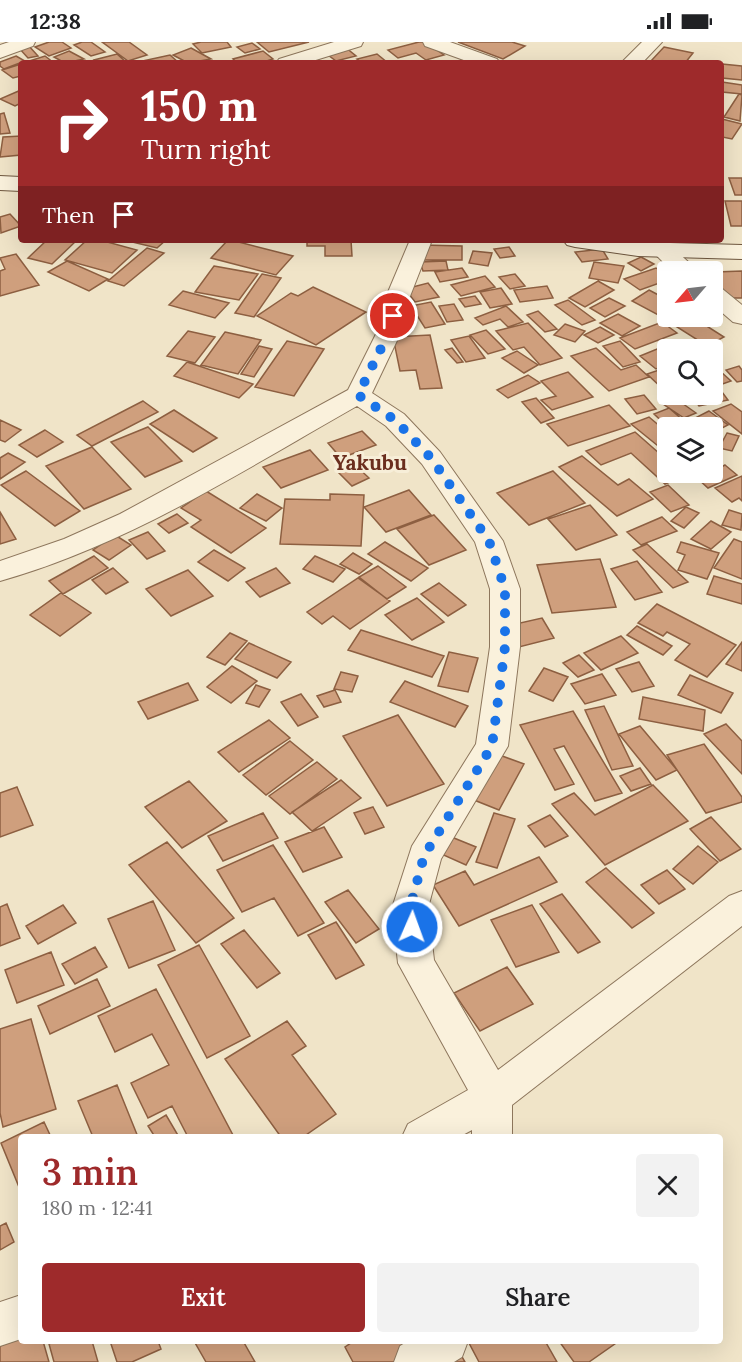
<!DOCTYPE html>
<meta charset="utf-8">
<style>
body{margin:0;font-family:Lora,serif;background:#f2f2f2;color:#202124;height:100vh;display:flex;flex-direction:column;font-size:22px;white-space:nowrap}
*{box-sizing:border-box;margin:0}
p{font-size:20px;color:#757577}
.icon{flex:none;width:33px;height:33px;fill:none;stroke:currentColor;stroke-width:2;stroke-linecap:round;stroke-linejoin:round}
.map{position:relative;flex:1;overflow:hidden}
.details{position:absolute;left:18px;top:1092px;width:705px;height:210px;display:flex;flex-direction:column;background:#fff;border-radius:6px;box-shadow:0 6px 24px #0002}
.details>*{flex:none}
.guide{position:absolute;left:18px;top:18px;width:706px;height:183px;border-radius:6px;box-shadow:0 6px 24px #0002;background:#9e2a2b;color:#fff;overflow:hidden}
.needle{width:39px;rotate:242deg}
.controls{position:absolute;left:657px;top:219px;display:grid;gap:12px}
.controls a{display:grid;place-items:center;width:66px;height:66px;border-radius:6px;background:#fff;box-shadow:0 6px 24px #0002;font-size:30px}
.pin{position:absolute;display:grid;place-items:center;width:51px;height:51px;color:#fff;margin:-26px;border:3px solid #fff;border-radius:50%;box-shadow:0 2px 6px #0007}
.me{position:absolute;width:66px;margin:-33px;rotate:2deg;stroke-linejoin:round;filter:drop-shadow(0 0 4px #0008)}
.turn{display:flex;align-items:center;gap:21px;height:126px;padding:0 24px;font-size:27px}
.turn .icon{width:78px;height:78px;stroke-width:2.5}
.turn b{display:block;font-size:42px;line-height:51px}
.then{display:flex;align-items:center;height:57px;padding:0 24px;background:#0003;gap:12px;font-size:22px}
.round{display:grid;place-items:center;flex:none;width:63px;height:63px;border-radius:6px;background:#f2f2f2}
.summary{display:flex;align-items:center;justify-content:space-between;height:102px;padding:0 24px}
h1{font-size:36px;font-weight:600;line-height:45px;color:#9e2a2b}
.button{display:flex;gap:12px;margin-top:auto;padding:12px 24px}
.button a{flex:1;height:69px;border-radius:6px;background:#9e2a2b;color:#fff;font-size:24px;font-weight:600;line-height:69px;text-align:center}
.button a+a{background:#f2f2f2;color:#202124}
.status{display:flex;justify-content:space-between;align-items:center;height:42px;padding:0 30px;background:#fff;direction:ltr}
.status svg{height:16px;fill:currentColor}
.map>svg:first-child{display:block}
</style>
<div class="status"><b>12:38</b><svg viewBox="0 0 49 12"><path d="M0 12V9h3v3zM5 12V6h3v6zM10 12V3h3v9zM15 12V0h3v12zM26 1h20v11H26zM47 4h2v5h-2z"/></svg></div>
<div class="map">
<svg width="742" height="1320" viewBox="0 0 742 1320">
<rect width="100%" height="100%" fill="#f0e4c8"/>
<!-- building -->
<path fill="#cf9f7d" stroke="#8d5f41" stroke-width="1.5" d="M49 0H62L71 6 49 14 35 5Z
M82 0H91L105 10 91 14 74 3Z
M102 0H129L147 13 128 19Z
M201 0H227L231 5 202 11 193 2Z
M257 0H309L269 10Z
M419 0H425L444 13 426 18 416 11 398 16 388 8Z
M458 0H512L525 4 503 17Z
M252 1 260 7 245 11 237 5Z
M28 3 38 14 28 16 18 5Z
M345 5 356 14 336 19 324 10Z
M664 5 693 11 685 21 650 20Z
M191 6 211 17 188 21 173 13Z
M69 9 84 17 65 21 54 15Z
M263 9 273 17 260 21H237L233 17Z
M117 12 127 21H97L94 18Z
M377 12 388 21H362L357 17Z
M170 13 179 21 138 20Z
M16 14 25 19 4 27 0 24V20Z
M45 14 54 21H23Z
M21 22V34L13 36 2 28Z
M722 22 742 24V38L722 36Z
M722 40 742 43V52L722 50Z
M21 48V61L15 64 0 57Z
M739 52 742 53 740 79 724 75Z
M4 71 10 91 0 92V72Z
M722 77 742 82 732 97 722 95Z
M21 94V113L0 115 3 95Z
M729 136H742V153H735Z
M725 159H742V184H731Z
M10 172 21 184 1 191 0 175Z
M47 198H67L75 200 52 222 28 216Z
M87 198H100L137 208 112 231 65 218Z
M124 198H166L157 206Z
M228 198H231L293 214 276 233 211 216Z
M307 198H351L352 214H325V204H307Z
M422 203 462 204V218H422Z
M509 205 515 214 500 216 494 207Z
M147 206 164 211 124 244 108 239Z
M602 207 608 217 582 220 575 210Z
M473 209 492 211 488 224 469 221Z
M16 212 39 243 0 254V229L5 227 0 216Z
M641 215 654 222 641 229 628 221Z
M67 219 108 237 89 249 48 230Z
M446 219 448 228 423 229 420 220Z
M594 220 624 224 618 241 589 236Z
M214 224 258 232 239 258 195 250Z
M462 226 468 235 440 240 435 230Z
M656 226 668 234V238L640 248 624 237Z
M742 229V256H726L716 230Z
M262 232 281 236 254 275 235 271Z
M515 232 525 244 510 247 499 235Z
M485 234 495 245 461 254 451 243Z
M598 239 614 248 585 265 569 256Z
M428 241 439 255 415 260 405 247Z
M547 244 553 256 520 260 514 248Z
M313 245 366 270 316 303 257 274 291 251 298 254Z
M501 246 512 262 490 266 480 250Z
M649 248 668 258V272L662 275 632 259Z
M183 249 229 261 215 276 169 263Z
M475 254 481 262 465 265 459 257Z
M609 256 625 264 605 275 590 266Z
M568 258 595 278 582 283 555 263Z
M431 260 445 282 425 286 411 264Z
M454 262 463 278 447 280 439 264Z
M506 264 523 280 508 285 500 277 483 283 475 276Z
M538 269 557 287 545 290 527 273Z
M618 272 640 284 622 294 600 281Z
M673 274H691L724 295 707 304 666 278Z
M662 280 677 291 635 307 620 296Z
M528 281 562 316 540 323 524 305 513 308 496 289Z
M565 282 585 289 575 300 554 293Z
M600 285 614 293 598 301 584 293Z
M486 288 505 307 488 312 470 293Z
M188 289 215 295 195 321 167 314Z
M225 290 261 298 238 332 201 323Z
M430 293 442 346 420 347 416 328 400 329 393 295Z
M469 294 485 316 466 320 451 298Z
M679 298 691 308H668V322L656 327 640 314Z
M287 299 324 307 294 354 255 345Z
M620 299 640 320 623 325 603 304Z
M259 304 272 307 254 335 241 332Z
M452 306 463 320 457 321 445 308Z
M596 306 621 328 636 323 649 335 609 349 571 314Z
M517 309 538 323 524 331 502 316Z
M187 320 253 342 239 356 174 334Z
M739 324 742 328V339L737 340 726 328Z
M668 325V348L665 349 647 332Z
M720 329 731 339 714 345 712 332Z
M568 330 593 355 552 368 541 358 556 354 541 339Z
M528 333 540 341 508 356 497 348Z
M719 346 728 358 699 364 690 352H712V348Z
M644 353 656 367 637 372 625 357Z
M672 354 696 371 684 376 660 360Z
M536 356 554 376 541 381 522 360Z
M143 359 158 370 92 404 77 393Z
M731 362 742 370V392L713 369Z
M609 363 630 384 568 404 547 382Z
M669 366 692 386H669L654 372Z
M174 368 217 396 193 410 150 382Z
M709 369 728 383 716 389 697 375Z
M649 375 668 391V412L631 382Z
M0 378 21 388 5 400 0 398Z
M148 385 182 419 145 435 111 400Z
M45 388 63 400 37 415 19 403Z
M362 389 376 403 341 416 328 401Z
M635 390 668 419V430H680L684 434 665 442 631 411 601 423 586 409Z
M727 391 739 394 732 409 719 406Z
M92 405 131 447 84 467 46 424Z
M310 408 328 428 281 446 263 425Z
M8 411 25 420 0 437V416Z
M582 414 618 443 629 437 653 457 617 474 559 425Z
M353 421 369 436 352 444 336 428Z
M725 423 737 433 708 446 696 435 712 430Z
M26 429 80 469 55 484 1 443Z
M553 429 585 461 529 483 497 451Z
M742 434V459L739 456 732 460 715 446Z
M668 443 689 463 671 470 650 450Z
M409 448 431 473 386 490 364 465Z
M206 449 266 486 231 511 191 485 201 478 181 466Z
M257 452 282 466 266 479 240 466Z
M330 452 364 453 361 504 280 502 285 457 330 458Z
M590 463 617 493 576 508 548 477Z
M686 465 699 471 684 486 671 479Z
M729 468 742 472 741 488 722 483Z
M0 470 16 497 0 502Z
M177 472 188 481 169 491 158 482Z
M434 473 466 508 429 523 397 487Z
M662 475 677 489 641 503 627 490Z
M711 479 731 490 711 507 691 497Z
M148 490 165 509 147 517 129 498Z
M115 493 131 503 109 518 93 508Z
M734 497 742 500V537L714 526Z
M385 500 428 526 411 539 368 512Z
M681 500 719 511 707 537 678 528 685 513 677 510Z
M647 502 688 540 673 546 633 508Z
M214 508 245 526 228 539 198 520Z
M353 511 372 522 359 532 340 522Z
M94 514 108 526 63 552 49 539Z
M315 514 345 527 333 540 303 527Z
M600 517 616 565 552 571 537 523Z
M637 519 662 550 635 558 611 527Z
M378 524 406 545 387 557 359 535Z
M113 526 128 540 106 552 92 538Z
M276 526 290 541 260 555 246 540Z
M188 528 213 554 171 574 146 547Z
M714 534 742 542V562L707 552Z
M358 536 390 559 350 587 333 574 322 582 307 570Z
M439 541 466 563 448 574 421 552Z
M61 551 91 571 60 594 30 573Z
M417 556 444 580 412 598 385 573Z
M657 562 736 603 707 635 675 618 690 602 667 590 663 594 638 581Z
M542 576 554 596 519 605 507 584Z
M637 584 672 604 663 613 627 593Z
M361 588 444 614 432 635 348 608Z
M230 591 247 599 225 623 207 615Z
M621 594 638 611 601 628 584 611Z
M742 600V629L726 622Z
M249 601 291 620 277 636 235 617Z
M449 610 478 616 468 650 438 644Z
M579 613 594 628 578 635 563 621Z
M639 620 654 644 632 650 616 627Z
M232 624 257 639 231 661 207 645Z
M544 626 568 635 553 659 529 649Z
M341 630 358 634 352 650 334 647Z
M602 632 616 653 585 662 571 642Z
M690 633 733 651 721 671 678 653Z
M405 639 468 664 455 685 390 660Z
M188 641 198 658 148 677 138 660Z
M256 643 270 648 259 665 246 661Z
M335 648 341 660 324 665 317 654Z
M301 652 318 675 298 684 281 660Z
M643 655 705 668 703 689 639 677Z
M604 664 633 724 612 728 585 668Z
M573 669 622 751 595 759 564 704 554 707 574 742 555 748 520 683Z
M398 673 444 742 387 764 343 694Z
M269 678 290 696 239 730 218 710Z
M726 682 742 699V732L704 692Z
M640 684 677 728 656 738 619 692Z
M290 699 313 718 266 753 243 733Z
M704 702 742 755V760L706 771 667 713Z
M494 711 524 722 499 768 469 756Z
M317 720 337 737 290 772 269 754Z
M640 726 651 742 631 749 620 734Z
M341 738 361 756 312 789 292 770Z
M189 739 227 779 182 806 145 765Z
M653 743 688 779 605 823 552 762 574 751 595 773Z
M17 745 33 783 0 795V751Z
M373 765 384 785 365 792 354 771Z
M263 771 278 796 223 819 208 794Z
M494 771 515 777 497 826 476 820Z
M550 773 568 794 545 805 528 784Z
M711 775 741 807 720 819 690 787Z
M324 785 342 815 303 830 285 800Z
M449 794 476 805 466 823 439 811Z
M167 800 234 876 196 901 129 823Z
M273 803 324 881 298 894 274 856 242 870 217 828Z
M698 804 718 820 693 842 673 827Z
M539 815 557 840 459 884 433 843 465 829 474 843Z
M606 826 654 871 632 886 586 840Z
M667 828 685 847 659 862 641 843Z
M348 848 379 887 356 901 325 860Z
M562 852 600 900 578 911 540 862Z
M153 859 175 908 129 926 108 877Z
M7 862 20 896 0 904V865Z
M63 863 76 881 38 902 26 884Z
M532 863 559 910 516 925 491 878Z
M336 880 364 923 336 937 308 893Z
M244 888 280 931 257 946 221 902Z
M199 903 250 994 207 1016 158 923Z
M95 905 107 925 75 942 62 922Z
M51 910 64 943 17 961 5 928Z
M507 925 533 962 480 989 454 951Z
M97 937 110 964 50 992 38 964Z
M156 947 234 1095H188L172 1064 148 1076 131 1041 169 1023 152 992 115 1010 98 974Z
M31 977 56 1067 3 1085 0 1071V987Z
M287 979 306 1004 292 1013 336 1072 303 1095H281L225 1017Z
M117 1043 138 1095H93L78 1059Z
M166 1073 179 1095H155L148 1084Z
M44 1080 51 1095H21V1150L1 1101Z
M6 1181 14 1200 0 1208V1184Z
M21 1295V1299H43L49 1320H0V1304Z
M55 1299H92L98 1320H54L49 1302Z
M110 1299H158L161 1307 132 1320H117Z
M194 1299H243L255 1320H206Z
M354 1299H453L465 1320H353L345 1305Z
M473 1299H545L557 1320H479L469 1301Z
M559 1299H619L589 1320H574Z"/>
<g fill="none" stroke-linecap="round" stroke-linejoin="round">
<defs>
<path id="street" d="M9 0H35L33 4 0 16V3Z
M334 0H363L361 4 306 21H276L279 17Z
M423 0H450L497 17 500 21H472L425 4Z
M642 0H662L642 21H621Z
M410 198H432L407 262 403 286 372 351 404 372 440 410 503 499 520 547V605L508 704 441 817 428 866 434 918 498 1028 729 854 742 849V884L512 1063V1095H472V1088L459 1095H402L408 1082 468 1048 398 921 392 866 412 804 476 702 490 605V547L475 500 422 422 386 384 357 364C242 429 128 503 0 539V519L64 497 120 472 348 348 379 286 383 262Z
M662 201 670 203 699 230H673L651 208 654 203Z
M712 243 720 245 742 263V282L733 280 712 262Z
M21 1253V1297L0 1304V1260Z
M408 1299H468L462 1315 454 1320H394L400 1304Z"/>
<path id="secondary" d="M0 134 21 135V149L0 148Z
M563 198 742 203V217L638 214 575 205 567 203Z"/>
</defs>
<!-- street casing -->
<use href="#street" stroke="#8d765c" stroke-width="2"/>
<!-- secondary casing -->
<use href="#secondary" stroke="#6f573f" stroke-width="2"/>
<!-- street -->
<use href="#street" fill="#faf1dc" fill-rule="evenodd"/>
<!-- secondary -->
<use href="#secondary" fill="#faf1dc" fill-rule="evenodd"/>
</g>
<g fill="none" stroke-linecap="round" stroke-linejoin="round">
<!-- route -->
<path stroke="#1a73e8" stroke-width="10" stroke-dasharray="0 18" d="M393 274 391 286 358 353 395 378 431 416 489 499 505 547V605L492 704 424 814 410 866 412 885"/>
</g>
<g text-anchor="middle" dominant-baseline="central" stroke-width="6" stroke-linejoin="round" paint-order="stroke">
<!-- district labels -->
<g font-size="21" font-weight="bold" fill="#6b2e1e" stroke="#f7eed8">
<text x="370" y="420">Yakubu</text>
</g>
</g>
</svg>
<div class="controls">
<a><svg class="needle" viewBox="-14 -14 28 28"><path d="M0-13l5 13h-10z" fill="#e53935"/><path d="M0 13l5-13h-10z" fill="#757577"/></svg></a>
<a><svg class="icon" aria-label="search" viewBox="0 0 24 24"><circle cx="10" cy="10" r="6"/><path d="M15 15l6 6"/></svg></a>
<a><svg class="icon" aria-label="layers" viewBox="0 0 24 24"><path d="M12 4l9 5-9 5-9-5zM3 14l9 5 9-5"/></svg></a>
</div>
<div class="pin" style="left:393px;top:274px;background:#d93025"><svg class="icon" aria-label="arrive" viewBox="0 0 24 24"><path d="M6 21V4h12l-3 4 3 4H6"/></svg></div>
<svg class="me" style="left:412px;top:885px" viewBox="-20 -20 40 40"><circle r="17" fill="#1a73e8" stroke="#fff" stroke-width="3"/><path d="M0-11L8 9 0 5-8 9z" fill="#fff"/></svg>
<div class="guide">
<div class="turn"><svg class="icon" aria-label="right" viewBox="0 0 24 24"><path d="M7 20v-9h11M14 6l5 5-5 5"/></svg><div><b>150 m</b>Turn right</div></div>
<div class="then">Then<svg class="icon" aria-label="arrive" viewBox="0 0 24 24"><path d="M6 21V4h12l-3 4 3 4H6"/></svg></div>
</div>
<section class="details">
<div class="summary"><div><h1>3 min</h1><p>180 m · 12:41</p></div><a class="round"><svg class="icon" aria-label="close" viewBox="0 0 24 24"><path d="M6 6l12 12M18 6L6 18"/></svg></a></div>
<div class="button"><a>Exit</a><a>Share</a></div>
</section>
</div>
